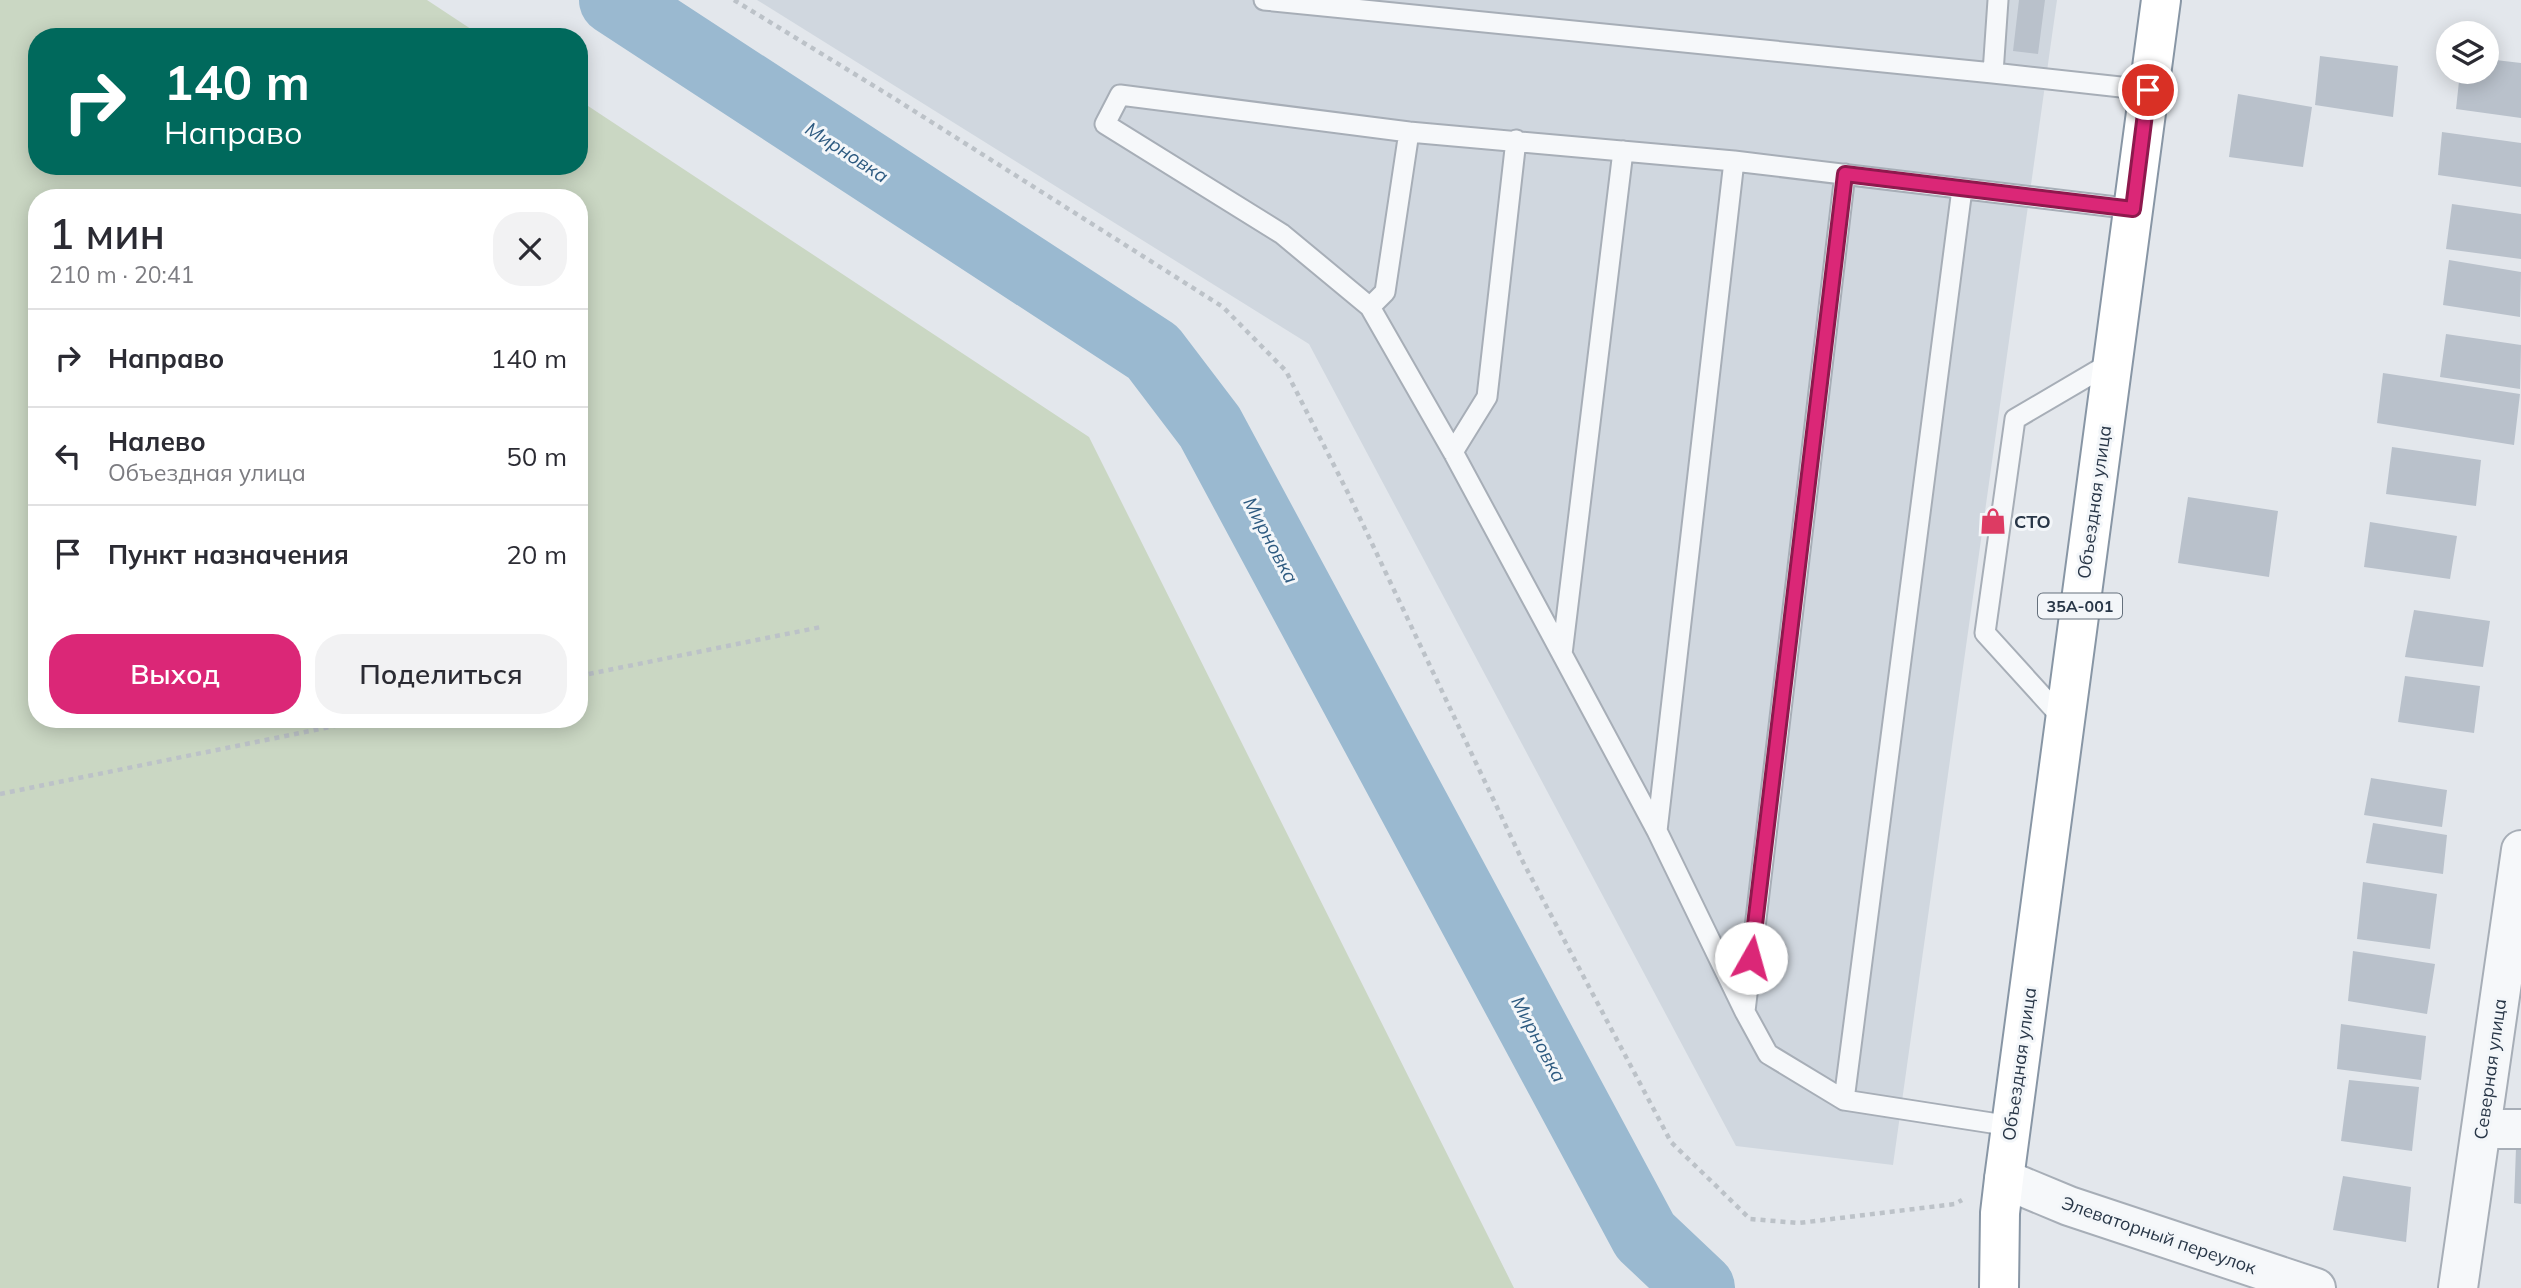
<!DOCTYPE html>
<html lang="ru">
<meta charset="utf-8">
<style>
body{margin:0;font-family:Mulish,sans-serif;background:#f2f2f3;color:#2b2b33;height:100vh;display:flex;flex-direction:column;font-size:26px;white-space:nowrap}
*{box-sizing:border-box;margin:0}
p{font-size:23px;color:#7c7c81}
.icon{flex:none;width:38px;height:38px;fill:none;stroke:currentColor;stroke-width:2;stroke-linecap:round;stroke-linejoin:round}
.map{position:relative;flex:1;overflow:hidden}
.panel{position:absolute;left:28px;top:189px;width:560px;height:539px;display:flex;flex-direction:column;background:#fff;border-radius:28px;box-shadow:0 4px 18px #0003}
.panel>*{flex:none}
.top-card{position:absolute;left:28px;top:28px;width:560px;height:147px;border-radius:28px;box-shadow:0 4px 18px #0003;background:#00695c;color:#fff;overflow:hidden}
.tools{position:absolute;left:2436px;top:21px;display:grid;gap:14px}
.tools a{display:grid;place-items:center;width:63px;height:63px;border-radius:50%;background:#fff;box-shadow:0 4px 18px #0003;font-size:35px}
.pin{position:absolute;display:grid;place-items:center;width:60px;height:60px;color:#fff;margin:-30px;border:4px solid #fff;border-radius:50%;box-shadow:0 2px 7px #0007}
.me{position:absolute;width:77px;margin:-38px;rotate:7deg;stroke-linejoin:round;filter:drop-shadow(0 0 5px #0008)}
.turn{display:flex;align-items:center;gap:24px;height:147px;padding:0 21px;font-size:32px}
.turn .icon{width:91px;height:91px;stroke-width:2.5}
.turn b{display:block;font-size:49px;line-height:60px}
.round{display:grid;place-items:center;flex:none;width:74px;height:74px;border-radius:28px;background:#f2f2f3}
.summary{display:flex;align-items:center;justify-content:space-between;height:119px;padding:0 21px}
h1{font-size:42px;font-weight:600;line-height:52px}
.primary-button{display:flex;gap:14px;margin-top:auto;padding:14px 21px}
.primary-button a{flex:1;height:80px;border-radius:28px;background:#db2777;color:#fff;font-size:28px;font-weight:600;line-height:80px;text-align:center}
.primary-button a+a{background:#f2f2f3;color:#2b2b33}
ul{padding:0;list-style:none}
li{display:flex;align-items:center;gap:21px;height:98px;padding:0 21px;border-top:2px solid #e1e1e2}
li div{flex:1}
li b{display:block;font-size:26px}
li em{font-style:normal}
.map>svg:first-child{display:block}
</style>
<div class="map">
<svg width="2521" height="1288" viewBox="0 0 2521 1288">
<rect width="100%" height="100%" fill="#e3e7ec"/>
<!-- built -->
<path fill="#d0d7df" d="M757 0H2057L1893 1165 1736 1146 1309 344Z"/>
<!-- green -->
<path fill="#cad7c3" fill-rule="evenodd" d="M0 0H427L483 37H37V166H579V100L1089 437 1514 1288H0ZM37 198H579V719H37Z"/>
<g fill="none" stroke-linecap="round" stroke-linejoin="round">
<!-- river -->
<path stroke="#9ab9d0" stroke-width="70" d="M614 0 1153 352 1210 427 1645 1236 1700 1288"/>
</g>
<!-- building -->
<path fill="#b9c1cb" d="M2019 0H2045L2038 54 2013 51Z
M2320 56 2398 66 2393 117 2315 105Z
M2487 59 2521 63V118L2456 109 2460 72H2487Z
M2238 94 2312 107 2303 167 2229 157Z
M2442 132 2521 143V187L2438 175Z
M2452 204 2521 214V259L2446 249Z
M2449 260 2521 272 2520 317 2443 305Z
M2446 334 2521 345 2520 389 2440 377Z
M2383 373 2520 394 2514 445 2377 423Z
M2392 447 2481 460 2476 506 2386 494Z
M2188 497 2278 511 2269 577 2178 563Z
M2370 522 2457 536 2450 579 2364 567Z
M2414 610 2490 621 2483 667 2405 657Z
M2405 676 2480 686 2474 733 2398 722Z
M2371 778 2447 790 2442 827 2364 815Z
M2373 823 2447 835 2443 874 2366 863Z
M2363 882 2437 894 2430 949 2357 939Z
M2353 951 2435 964 2427 1014 2348 1001Z
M2341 1024 2426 1036 2421 1080 2337 1069Z
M2349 1080 2419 1087 2412 1151 2341 1141Z
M2516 1148 2521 1149V1204L2514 1203Z
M2343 1176 2411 1187 2406 1242 2333 1230Z"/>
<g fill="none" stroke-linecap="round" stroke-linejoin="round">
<defs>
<path id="lane" d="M1264 0 1993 73 1998 0
M1993 73 2148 90
M1370 307 1385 292 1409 132
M1453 452 1487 397 1516 140
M1562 654 1623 151
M2064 720 1985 633 2015 419 2112 362
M1657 831 1734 161
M1745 1011 1845 174
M1844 1100 1962 189
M2011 1126 1844 1100 1768 1054 1745 1012 1657 831 1562 654 1453 452 1370 307 1282 234 1105 124 1120 95 1409 132 1734 161 2133 209"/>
<path id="street" d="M2481 1129H2521
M2004 1179 2069 1206 2316 1288
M2458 1288 2521 850"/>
<path id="highway" d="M1999 1288 2000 1213 2004 1179 2161 0"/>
</defs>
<!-- lane casing -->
<use href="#lane" stroke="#a7aeb7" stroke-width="23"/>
<!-- street casing -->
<use href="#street" stroke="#a7aeb7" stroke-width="42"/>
<!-- highway casing -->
<use href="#highway" stroke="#8896a5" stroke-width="42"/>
<!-- path -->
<path stroke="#bcc2c8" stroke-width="4.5" stroke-dasharray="5 5" stroke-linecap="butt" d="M734 0 892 97 1223 307 1286 371 1348 493 1523 862 1671 1142 1750 1219 1799 1223 1955 1204 1962 1200
M579 676 821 627
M0 794 369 719"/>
<!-- lane -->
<use href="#lane" stroke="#f6f8fa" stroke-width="19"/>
<!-- street -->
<use href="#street" stroke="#f6f8fa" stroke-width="38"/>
<!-- highway -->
<use href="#highway" stroke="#fff" stroke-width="38"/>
</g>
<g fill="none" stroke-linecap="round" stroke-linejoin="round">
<defs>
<path id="route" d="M1751 958 1845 174 2133 209 2148 90"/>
</defs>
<!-- route casing -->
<use href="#route" stroke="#8e194d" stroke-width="18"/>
<!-- route -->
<use href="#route" stroke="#db2777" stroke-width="12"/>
</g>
<!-- icons -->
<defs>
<symbol id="shop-bare" viewBox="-9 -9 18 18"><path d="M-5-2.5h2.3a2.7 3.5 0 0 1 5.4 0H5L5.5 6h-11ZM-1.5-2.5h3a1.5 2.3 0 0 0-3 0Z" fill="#dd3b63" stroke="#f3f6f9" stroke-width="2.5" paint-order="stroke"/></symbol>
</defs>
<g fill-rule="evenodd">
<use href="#shop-bare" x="1974" y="502" width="38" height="38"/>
</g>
<g text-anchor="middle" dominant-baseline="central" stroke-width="6" stroke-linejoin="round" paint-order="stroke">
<!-- shield labels -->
<rect fill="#f3f6f9" stroke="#65707c" stroke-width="2" x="2038" y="593.5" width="84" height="25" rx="5"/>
<g font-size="16" font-weight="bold" fill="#283647">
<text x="2080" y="606">35А-001</text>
</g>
<!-- street labels -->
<g font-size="18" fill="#283647" stroke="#f3f6f9">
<text transform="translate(2094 502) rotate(-82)">Объездная улица</text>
<text transform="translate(2019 1064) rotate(-82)">Объездная улица</text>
<text transform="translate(2490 1069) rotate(-82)">Северная улица</text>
<text transform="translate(2159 1235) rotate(19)">Элеваторный переулок</text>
</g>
<!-- poi labels -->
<g font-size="18" font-weight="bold" fill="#283647" stroke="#f3f6f9" text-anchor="start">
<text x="2014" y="521">СТО</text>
</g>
<!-- water labels -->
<g font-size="19" font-style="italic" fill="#2d5a80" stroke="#f3f6f9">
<text transform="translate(847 152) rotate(33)">Мирновка</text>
<text transform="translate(1271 540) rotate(62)">Мирновка</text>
<text transform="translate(1539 1039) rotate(62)">Мирновка</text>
</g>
</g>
</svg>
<div class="tools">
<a><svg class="icon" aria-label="layers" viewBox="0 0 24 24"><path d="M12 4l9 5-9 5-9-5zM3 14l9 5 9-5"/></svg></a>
</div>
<div class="pin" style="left:2148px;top:90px;background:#d93025"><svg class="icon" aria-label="arrive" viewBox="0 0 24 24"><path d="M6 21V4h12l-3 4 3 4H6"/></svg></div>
<svg class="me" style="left:1751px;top:958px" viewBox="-20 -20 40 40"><circle r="19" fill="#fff"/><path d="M0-13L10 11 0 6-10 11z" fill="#db2777"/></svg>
<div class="top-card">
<div class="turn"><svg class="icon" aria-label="right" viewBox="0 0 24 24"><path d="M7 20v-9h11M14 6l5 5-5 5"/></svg><div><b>140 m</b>Направо</div></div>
</div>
<section class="panel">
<div class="summary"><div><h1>1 мин</h1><p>210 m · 20:41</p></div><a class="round"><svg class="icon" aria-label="close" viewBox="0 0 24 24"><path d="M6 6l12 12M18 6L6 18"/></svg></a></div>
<ul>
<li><svg class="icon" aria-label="right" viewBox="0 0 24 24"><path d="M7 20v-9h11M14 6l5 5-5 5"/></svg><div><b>Направо</b></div><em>140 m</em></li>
<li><svg class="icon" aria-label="left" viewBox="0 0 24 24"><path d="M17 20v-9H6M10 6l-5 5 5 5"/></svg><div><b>Налево</b><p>Объездная улица</p></div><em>50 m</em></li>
<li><svg class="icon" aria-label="arrive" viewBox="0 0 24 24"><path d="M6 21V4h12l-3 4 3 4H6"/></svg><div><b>Пункт назначения</b></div><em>20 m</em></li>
</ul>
<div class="primary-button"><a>Выход</a><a>Поделиться</a></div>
</section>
</div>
